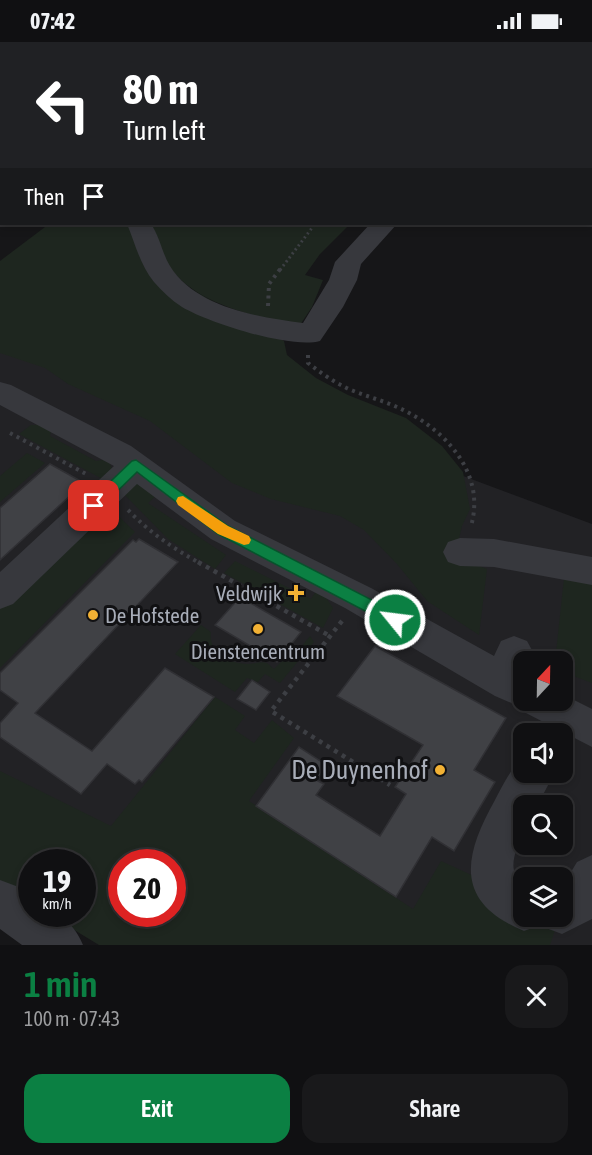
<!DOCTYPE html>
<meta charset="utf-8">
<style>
body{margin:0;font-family:"Asap Condensed",sans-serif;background:#19191b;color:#f1f3f6;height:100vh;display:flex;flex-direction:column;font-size:22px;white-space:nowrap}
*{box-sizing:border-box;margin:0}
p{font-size:20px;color:#9c9d9f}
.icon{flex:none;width:33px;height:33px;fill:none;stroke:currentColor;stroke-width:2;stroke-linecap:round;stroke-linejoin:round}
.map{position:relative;height:903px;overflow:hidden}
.drawer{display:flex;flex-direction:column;background:#101012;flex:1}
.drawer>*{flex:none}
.hud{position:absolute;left:0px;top:0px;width:592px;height:183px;box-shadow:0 3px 9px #0003,0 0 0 2px #303032;background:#202124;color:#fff;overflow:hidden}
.needle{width:39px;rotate:22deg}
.fabs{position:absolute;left:513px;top:609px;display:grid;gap:12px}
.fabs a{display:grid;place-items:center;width:60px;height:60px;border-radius:12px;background:#101012;box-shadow:0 3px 9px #0003,0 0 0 2px #303032;font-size:30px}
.speed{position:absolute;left:18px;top:807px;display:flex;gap:12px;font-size:30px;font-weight:700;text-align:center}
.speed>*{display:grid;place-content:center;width:78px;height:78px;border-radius:50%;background:#101012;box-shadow:0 3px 9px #0003,0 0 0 2px #303032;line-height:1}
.speed small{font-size:15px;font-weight:400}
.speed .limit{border:9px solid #d22;background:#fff;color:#111}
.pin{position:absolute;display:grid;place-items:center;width:51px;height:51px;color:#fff;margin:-26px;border-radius:12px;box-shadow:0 3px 9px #0006}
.me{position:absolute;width:66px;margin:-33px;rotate:299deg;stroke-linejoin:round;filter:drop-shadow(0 0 4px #0008)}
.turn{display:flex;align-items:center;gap:21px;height:126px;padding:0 24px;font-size:27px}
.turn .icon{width:78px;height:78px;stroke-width:2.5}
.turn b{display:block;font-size:42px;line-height:51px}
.then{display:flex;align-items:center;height:57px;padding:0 24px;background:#0003;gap:12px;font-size:22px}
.round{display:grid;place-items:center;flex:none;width:63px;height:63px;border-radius:18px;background:#19191b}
.overview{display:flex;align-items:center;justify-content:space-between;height:102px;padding:0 24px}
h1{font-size:36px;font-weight:600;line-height:45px;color:#0b8043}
.button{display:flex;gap:12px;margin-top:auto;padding:12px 24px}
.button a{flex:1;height:69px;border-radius:18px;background:#0b8043;color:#fff;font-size:24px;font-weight:600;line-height:69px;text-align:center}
.button a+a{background:#19191b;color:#f1f3f6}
.status{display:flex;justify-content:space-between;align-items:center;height:42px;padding:0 30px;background:#101012;direction:ltr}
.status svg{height:16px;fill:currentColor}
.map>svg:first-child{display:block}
</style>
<div class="status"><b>07:42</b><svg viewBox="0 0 49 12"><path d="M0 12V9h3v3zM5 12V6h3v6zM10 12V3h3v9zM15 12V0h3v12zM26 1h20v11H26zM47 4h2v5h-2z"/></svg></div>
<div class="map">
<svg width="592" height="903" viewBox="0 0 592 903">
<rect width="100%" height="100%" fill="#161618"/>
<!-- built -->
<path fill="#222225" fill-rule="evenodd" d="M0 261 592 482V903H244L172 820H122L0 740ZM524 620H562V658H524ZM524 692H562V730H524ZM524 764H562V802H524ZM524 836H562V874H524Z"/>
<!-- green -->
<path fill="#1e261f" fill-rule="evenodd" d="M0 0H592V165L591 2H2L1 124Z
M49 182H129L146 222 284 299 287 313 316 336 348 353 406 376 442 404 463 430 470 467 462 484 455 514 487 527 479 593 427 559 397 522 364 488 340 474 271 457 232 441 150 379 68 342 45 326 0 311V219Z
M151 182H350L320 212 305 233 323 238 312 265 300 283C256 276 186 260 164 216 159 204 157 192 151 182Z
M31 383H42L51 388 50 394 96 419 108 417 112 427 106 439 19 392Z
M27 411 45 421 0 460V434Z
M132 441 143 442 157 453 148 461 226 513 215 527 168 497 120 448Z
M105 461 135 490 0 626V562Z
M235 519 311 557 316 549 325 554 333 566 323 586 224 531Z
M564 536 592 541V641L563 630 562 620H555Z
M201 583 211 590C208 611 229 621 247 622 253 622 261 619 267 621 268 622 273 626 274 627L284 617 289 620 310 594 314 600 280 641 265 632 258 640 247 636 235 650 175 612Z
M215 655 245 674 235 688 254 701 272 678 294 696 249 759 413 867 441 819 478 836 520 883 555 888 550 903H99L48 872H82V820H32L31 863 0 846V729L111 784ZM122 820H172V872H122Z"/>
<!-- building -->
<path fill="#404145" stroke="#303034" stroke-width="1.5" d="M50 422 84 441 0 518V466Z
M139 497 178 520 35 671 92 709 165 626 214 655 142 740 139 738 135 742 107 722 81 752 0 695V681L18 661 0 648V631L133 498 136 500Z
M240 555 301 590 277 620 215 583Z
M375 604 506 676 474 728 495 740 454 809 432 795 396 855 256 764 299 705 328 724 316 738 324 742 316 753 380 794 406 752 395 745 423 703 337 654Z
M252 638 270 650 256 668 237 657Z"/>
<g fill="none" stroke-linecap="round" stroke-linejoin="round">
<!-- path-far2 -->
<path stroke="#3d3f44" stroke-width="3" stroke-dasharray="2 3" stroke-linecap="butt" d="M494 0 497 2
M32 2 34 0
M131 2 133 0
M280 228 315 182"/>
<!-- path-far1 -->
<path stroke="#3d3f44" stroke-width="4" stroke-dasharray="3 4.5" stroke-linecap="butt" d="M268 264 269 242 281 226
M308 313V321C321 331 335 341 351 348 371 356 392 361 411 372 452 395 485 436 471 484
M10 391 86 432
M128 468C150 491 173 506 201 522"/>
<!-- path -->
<path stroke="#3d3f44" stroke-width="4.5" stroke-dasharray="4 5" stroke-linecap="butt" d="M198 520 330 594
M342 579 271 669 390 743"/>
<!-- minor -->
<path fill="#37383d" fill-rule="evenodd" d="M0 123H2V137H0Z
M591 161 592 162V178L591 177Z
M127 182H151C160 195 162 211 170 224 196 266 259 275 303 281L329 238 335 220 370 182H397L361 222 357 238 343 265 320 299C290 307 209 281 182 265 171 258 162 249 154 240 140 223 135 201 127 182Z
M0 340 11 343 131 404 235 479 371 546 494 614 501 599 514 594 527 599 533 610 531 620H524V658H562V652L592 667V705L524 670 523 666 495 654 345 566 211 497 137 442 13 562 0 567V530L114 424 0 363Z
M460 496 494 497 592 515V543L494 525 460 524 448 520 443 510 448 500Z
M524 716V730H555L537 764H524C524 771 525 781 523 788 519 805 503 828 524 842V874H562V845L577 820 592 813V877L562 892 546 886 542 876 540 883 524 889C454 860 463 815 495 758 502 745 512 723 524 716Z
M0 838 16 844 32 856V872C59 872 72 877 83 903H22L0 887Z"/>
</g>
<!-- route -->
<path fill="#0b8043" stroke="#07532c" stroke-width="1.5" d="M136 418 228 484 401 573 403 578 401 582 395 584 390 582 218 492 137 430 99 467H89L87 464 89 460 132 419Z"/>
<!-- slow -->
<path fill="#f59e0b" d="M183 454 228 484 249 494 251 498 249 502 244 503 218 492 178 463 176 459 178 455Z"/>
<!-- markers -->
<g fill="#f2b134" stroke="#111113" stroke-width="2">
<path d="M293 542h6v6h6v6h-6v6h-6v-6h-6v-6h6z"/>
<circle cx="93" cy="573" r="6"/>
<circle cx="258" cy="587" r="6"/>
<circle cx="440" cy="728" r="6"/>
</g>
<g text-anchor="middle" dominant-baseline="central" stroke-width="6" stroke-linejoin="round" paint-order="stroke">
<!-- poi labels -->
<g font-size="21" fill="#a8adb8" stroke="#111113" text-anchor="end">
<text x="282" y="551">Veldwijk</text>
<text x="105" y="573" text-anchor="start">De Hofstede</text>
<text x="258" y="609" text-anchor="middle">Dienstencentrum</text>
</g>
<!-- near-poi labels -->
<g font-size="26" fill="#a8adb8" stroke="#111113" text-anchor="end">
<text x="428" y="728">De Duynenhof</text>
</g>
</g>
</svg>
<div class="fabs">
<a><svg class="needle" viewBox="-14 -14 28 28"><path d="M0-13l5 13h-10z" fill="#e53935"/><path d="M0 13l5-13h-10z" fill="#9c9d9f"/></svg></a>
<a><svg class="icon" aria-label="sound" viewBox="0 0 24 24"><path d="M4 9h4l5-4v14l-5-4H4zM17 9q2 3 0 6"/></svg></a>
<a><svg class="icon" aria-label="search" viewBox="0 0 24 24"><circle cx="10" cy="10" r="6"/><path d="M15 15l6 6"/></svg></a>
<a><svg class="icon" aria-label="layers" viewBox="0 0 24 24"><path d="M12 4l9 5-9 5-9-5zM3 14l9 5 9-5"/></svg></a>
</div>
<div class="speed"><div>19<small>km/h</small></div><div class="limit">20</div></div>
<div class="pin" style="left:94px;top:464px;background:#d93025"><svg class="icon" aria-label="arrive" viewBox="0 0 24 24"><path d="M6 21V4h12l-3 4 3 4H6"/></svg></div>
<svg class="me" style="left:395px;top:578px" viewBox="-20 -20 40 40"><circle r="17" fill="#0b8043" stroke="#fff" stroke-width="3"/><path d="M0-11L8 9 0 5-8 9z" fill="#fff"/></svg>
<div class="hud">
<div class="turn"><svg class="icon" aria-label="left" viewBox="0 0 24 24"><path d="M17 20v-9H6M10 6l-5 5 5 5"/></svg><div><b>80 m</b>Turn left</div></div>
<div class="then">Then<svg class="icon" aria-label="arrive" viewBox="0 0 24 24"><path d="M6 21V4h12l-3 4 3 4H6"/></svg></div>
</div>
</div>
<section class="drawer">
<div class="overview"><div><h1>1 min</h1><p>100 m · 07:43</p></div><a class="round"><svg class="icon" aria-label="close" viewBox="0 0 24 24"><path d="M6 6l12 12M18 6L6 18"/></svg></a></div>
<div class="button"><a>Exit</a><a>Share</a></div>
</section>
